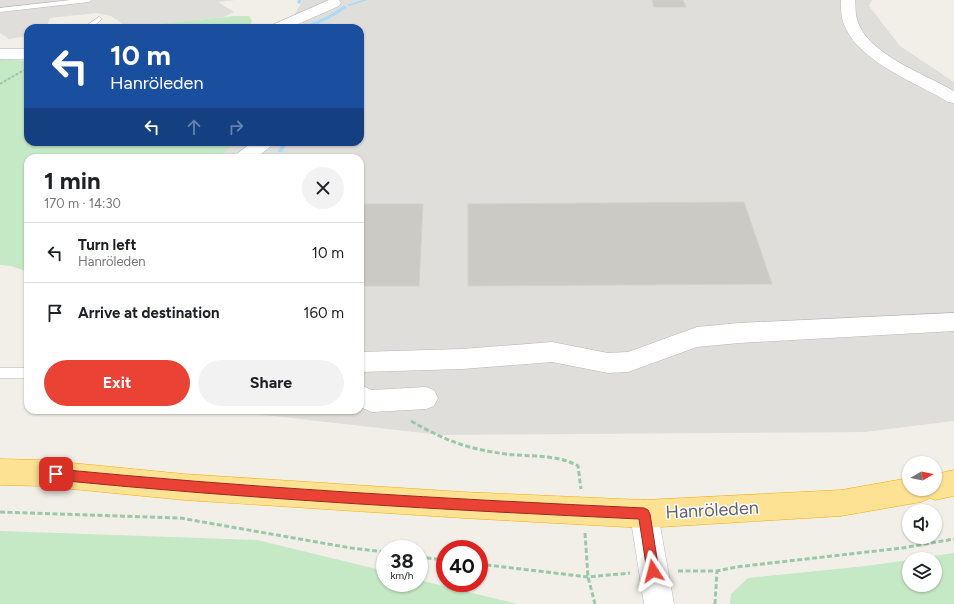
<!DOCTYPE html>
<meta charset="utf-8">
<style>
body{margin:0;font-family:Figtree,sans-serif;background:#f2f2f2;color:#202124;height:100vh;display:flex;flex-direction:column;font-size:15px;white-space:nowrap}
*{box-sizing:border-box;margin:0}
p{font-size:13px;color:#757577}
.icon{flex:none;width:22px;height:22px;fill:none;stroke:currentColor;stroke-width:2;stroke-linecap:round;stroke-linejoin:round}
.map{position:relative;flex:1;overflow:hidden}
.side{position:absolute;left:24px;top:154px;width:340px;height:260px;display:flex;flex-direction:column;background:#fff;border-radius:12px;box-shadow:0 1px 3px #0004}
.side>*{flex:none}
.top-card{position:absolute;left:24px;top:24px;width:340px;height:122px;border-radius:12px;box-shadow:0 1px 3px #0004;background:#1a4fa0;color:#fff;overflow:hidden}
.needle{width:26px;rotate:80deg}
.buttons{position:absolute;left:902px;top:456px;display:grid;gap:8px}
.buttons a{display:grid;place-items:center;width:40px;height:40px;border-radius:50%;background:#fff;box-shadow:0 1px 3px #0004;font-size:20px}
.speed{position:absolute;left:376px;top:540px;display:flex;gap:8px;font-size:20px;font-weight:700;text-align:center}
.speed>*{display:grid;place-content:center;width:52px;height:52px;border-radius:50%;background:#fff;box-shadow:0 1px 3px #0004;line-height:1}
.speed small{font-size:10px;font-weight:400}
.speed .limit{border:6px solid #d22;background:#fff;color:#111}
.pin{position:absolute;display:grid;place-items:center;width:34px;height:34px;color:#fff;margin:-17px;border-radius:8px;box-shadow:0 2px 6px #0006}
.me{position:absolute;width:44px;margin:-22px;rotate:351deg;stroke-linejoin:round;filter:drop-shadow(0 0 3px #0008)}
.turn{display:flex;align-items:center;gap:14px;height:84px;padding:0 20px;font-size:18px}
.turn .icon{width:52px;height:52px;stroke-width:2.5}
.turn b{display:block;font-size:28px;line-height:34px}
.lanes{display:flex;align-items:center;height:38px;padding:0 20px;background:#0003;justify-content:center;gap:20px;direction:ltr}
.lanes .off{opacity:.35}
.round{display:grid;place-items:center;flex:none;width:42px;height:42px;border-radius:21px;background:#f2f2f2}
.summary{display:flex;align-items:center;justify-content:space-between;height:68px;padding:0 20px}
h1{font-size:24px;font-weight:700;line-height:30px}
.action{display:flex;gap:8px;margin-top:auto;padding:8px 20px}
.action a{flex:1;height:46px;border-radius:24px;background:#ea4335;color:#fff;font-size:16px;font-weight:700;line-height:46px;text-align:center}
.action a+a{background:#f2f2f2;color:#202124}
ul{padding:0;list-style:none}
li{display:flex;align-items:center;gap:12px;height:60px;padding:0 20px;border-top:1px solid #e0e0e0}
li div{flex:1}
li b{display:block;font-size:15px}
li em{font-style:normal}
.map>svg:first-child{display:block}
</style>
<div class="map">
<svg width="954" height="604" viewBox="0 0 954 604">
<rect width="100%" height="100%" fill="#f1efe8"/>
<!-- industrial -->
<path fill="#e0deda" d="M0 0H235L218 2 234 12 224 17 127 27 111 16 96 13 50 18 46 28H28V36L9 39 0 33Z
M303 0H872L869 6 900 46 954 82V421L865 432 441 435 222 410H360V158H211L232 142H360V28H301L305 26 294 15Z"/>
<!-- green -->
<path fill="#c5e8c5" d="M235 16H249L252 21 249 28H101L127 27Z
M0 59 28 61V142H237L217 158H28V272L11 266 0 265Z
M0 531 257 540 385 571V583H419V580L517 604H0Z
M954 553V604H730L731 594 748 578 866 566 909 560V585H935V559H914Z"/>
<g fill="none" stroke-linecap="round" stroke-linejoin="round">
<!-- stream -->
<path fill="#aadaff" fill-rule="evenodd" d="M298 0H302L300 4 297 3Z
M362 0H368L349 6 347 5Z
M344 6 347 7C336 16 314 28 300 28L326 17Z
M283 142H288L282 152H278V151Z"/>
</g>
<!-- building -->
<path fill="#cccac5" stroke="#d6d1c6" d="M652 0H683L686 7H654Z
M744 202 772 284 468 286V204Z
M360 204H423L419 286H360Z"/>
<g fill="none" stroke-linecap="round" stroke-linejoin="round">
<defs>
<path id="lane" d="M71 0H92L89 2 0 12V8Z
M99 17 101 18V20L91 28H83Z
M0 368H28V378H0Z"/>
<path id="street" d="M329 0H339L341 3 339 6 289 28H270L272 25Z
M841 0H855C856 6 855 13 857 19 866 54 925 74 954 91V103L948 102C916 82 852 60 842 18 841 13 841 6 841 0Z
M0 49H28V59H0Z
M253 142H274L271 146 256 158H235L238 153Z
M954 313V331L739 343 697 347 628 372 608 373 552 362 462 369 360 372V352L462 349 552 342 608 353 628 352 697 327 739 323Z
M360 385 372 390 426 387 434 390 438 398 434 406 426 409 372 412 360 407Z"/>
<path id="secondary" d="M644 500 654 504 658 514 674 604H644L630 514 634 504Z"/>
<path id="highway" d="M0 459 41 460 184 474 463 492 644 500 841 490 909 478V489H935V474L954 470V496L935 500 930 498 921 502 841 516 644 528 463 518 184 500 41 486 0 485Z"/>
</defs>
<!-- lane casing -->
<use href="#lane" stroke="#b5b8bc" stroke-width="1"/>
<!-- street casing -->
<use href="#street" stroke="#b5b8bc" stroke-width="1"/>
<!-- secondary casing -->
<use href="#secondary" stroke="#b6babf" stroke-width="1"/>
<!-- highway casing -->
<use href="#highway" stroke="#f9ab00" stroke-width="1"/>
<!-- path-far1 -->
<path stroke="#9cc7a9" stroke-width="2" stroke-dasharray="3 1.5" stroke-linecap="butt" d="M0 84 24 70"/>
<!-- path -->
<path stroke="#9cc7a9" stroke-width="3" stroke-dasharray="5 2.5" stroke-linecap="butt" d="M411 421C444 440 467 449 506 454 529 457 558 454 578 466L581 489
M0 512 180 518 351 548 385 552
M585 533 588 577 595 604
M419 557 445 560
M479 564 588 577 630 573
M678 571H717L736 567 902 548 954 539
M715 604 717 571"/>
<!-- lane -->
<use href="#lane" fill="#fff" fill-rule="evenodd"/>
<!-- street -->
<use href="#street" fill="#fff" fill-rule="evenodd"/>
<!-- secondary -->
<use href="#secondary" fill="#fff" fill-rule="evenodd"/>
<!-- highway -->
<use href="#highway" fill="#fde293" fill-rule="evenodd"/>
</g>
<!-- route -->
<path fill="#ea4335" stroke="#982c22" d="M56 469C252 488 448 499 644 508L648 510 650 514 659 571 657 575 653 577 649 575 647 571 639 519C445 510 250 499 56 480L52 478 50 474 52 471Z"/>
<g text-anchor="middle" dominant-baseline="central" stroke-width="3" stroke-linejoin="round" paint-order="stroke">
<!-- near-street labels -->
<g font-size="18" fill="#5f6368" stroke="#fff">
<text transform="translate(712 510) rotate(-3)">Hanröleden</text>
</g>
</g>
</svg>
<div class="buttons">
<a><svg class="needle" viewBox="-14 -14 28 28"><path d="M0-13l5 13h-10z" fill="#e53935"/><path d="M0 13l5-13h-10z" fill="#757577"/></svg></a>
<a><svg class="icon" aria-label="sound" viewBox="0 0 24 24"><path d="M4 9h4l5-4v14l-5-4H4zM17 9q2 3 0 6"/></svg></a>
<a><svg class="icon" aria-label="layers" viewBox="0 0 24 24"><path d="M12 4l9 5-9 5-9-5zM3 14l9 5 9-5"/></svg></a>
</div>
<div class="speed"><div>38<small>km/h</small></div><div class="limit">40</div></div>
<div class="pin" style="left:56px;top:474px;background:#d93025"><svg class="icon" aria-label="arrive" viewBox="0 0 24 24"><path d="M6 21V4h12l-3 4 3 4H6"/></svg></div>
<svg class="me" style="left:653px;top:571px" viewBox="-20 -20 40 40"><path d="M0-17L14 15 0 8-14 15z" fill="#ea4335" stroke="#fff" stroke-width="4"/></svg>
<div class="top-card">
<div class="turn"><svg class="icon" aria-label="left" viewBox="0 0 24 24"><path d="M17 20v-9H6M10 6l-5 5 5 5"/></svg><div><b>10 m</b>Hanröleden</div></div>
<div class="lanes"><svg class="icon" aria-label="left" viewBox="0 0 24 24"><path d="M17 20v-9H6M10 6l-5 5 5 5"/></svg><svg class="icon off" aria-label="ahead" viewBox="0 0 24 24"><path d="M12 20V5M6 11l6-6 6 6"/></svg><svg class="icon off" aria-label="right" viewBox="0 0 24 24"><path d="M7 20v-9h11M14 6l5 5-5 5"/></svg></div>
</div>
<section class="side">
<div class="summary"><div><h1>1 min</h1><p>170 m · 14:30</p></div><a class="round"><svg class="icon" aria-label="close" viewBox="0 0 24 24"><path d="M6 6l12 12M18 6L6 18"/></svg></a></div>
<ul>
<li><svg class="icon" aria-label="left" viewBox="0 0 24 24"><path d="M17 20v-9H6M10 6l-5 5 5 5"/></svg><div><b>Turn left</b><p>Hanröleden</p></div><em>10 m</em></li>
<li><svg class="icon" aria-label="arrive" viewBox="0 0 24 24"><path d="M6 21V4h12l-3 4 3 4H6"/></svg><div><b>Arrive at destination</b></div><em>160 m</em></li>
</ul>
<div class="action"><a>Exit</a><a>Share</a></div>
</section>
</div>
